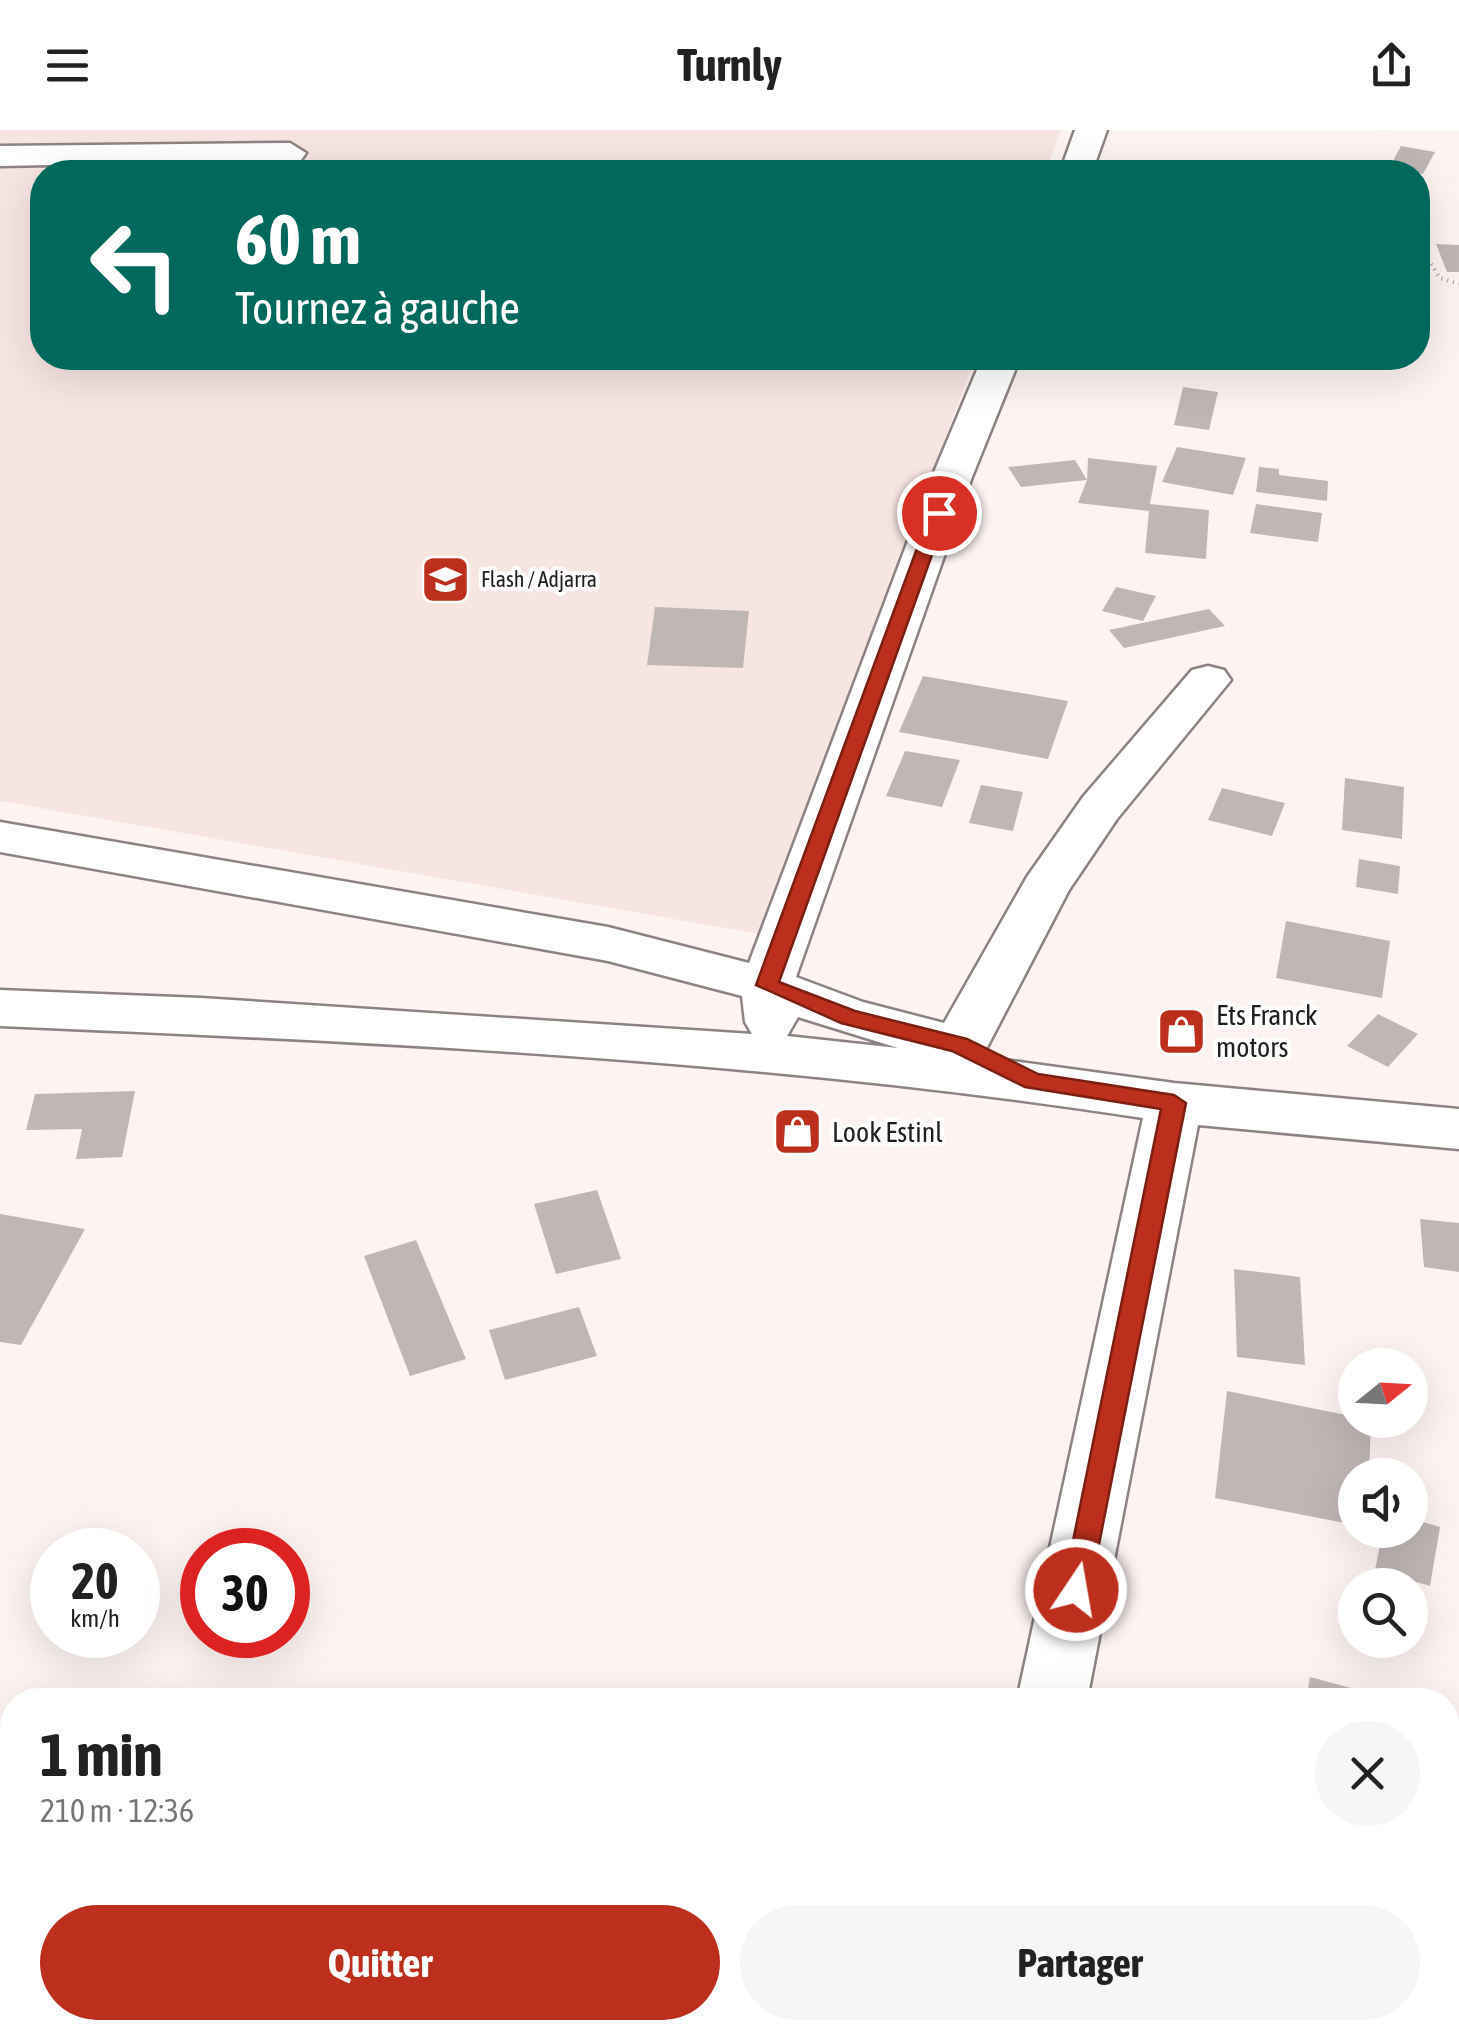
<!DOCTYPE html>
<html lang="fr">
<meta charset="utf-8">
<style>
body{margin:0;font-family:"Asap Condensed",sans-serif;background:#f6f6f6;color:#222;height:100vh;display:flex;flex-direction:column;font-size:38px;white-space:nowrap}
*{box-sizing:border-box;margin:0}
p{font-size:32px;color:#767676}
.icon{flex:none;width:55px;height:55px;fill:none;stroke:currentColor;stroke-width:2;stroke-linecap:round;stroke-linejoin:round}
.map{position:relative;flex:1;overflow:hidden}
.side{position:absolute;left:0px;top:1558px;width:1460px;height:352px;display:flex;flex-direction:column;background:#fff;border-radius:40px 40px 0 0;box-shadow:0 10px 40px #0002}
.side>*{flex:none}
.top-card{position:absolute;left:30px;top:30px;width:1400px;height:210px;border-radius:40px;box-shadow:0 10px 40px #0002;background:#00695c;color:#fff;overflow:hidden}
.needle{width:65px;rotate:72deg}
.controls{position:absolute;left:1338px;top:1218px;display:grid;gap:20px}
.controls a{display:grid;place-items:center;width:90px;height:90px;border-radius:50%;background:#fff;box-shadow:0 10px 40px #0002;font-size:50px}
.speed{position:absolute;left:30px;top:1398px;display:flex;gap:20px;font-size:50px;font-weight:700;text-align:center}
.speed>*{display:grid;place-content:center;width:130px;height:130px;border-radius:50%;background:#fff;box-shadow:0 10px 40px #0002;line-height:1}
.speed small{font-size:25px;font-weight:400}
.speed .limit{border:15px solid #d22;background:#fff;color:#111}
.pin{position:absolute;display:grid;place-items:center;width:85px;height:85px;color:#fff;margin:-42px;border:5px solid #fff;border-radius:50%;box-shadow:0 2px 10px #0007}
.me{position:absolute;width:110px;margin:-55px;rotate:12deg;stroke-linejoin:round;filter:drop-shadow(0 0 8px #0008)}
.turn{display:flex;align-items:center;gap:35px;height:210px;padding:0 40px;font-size:45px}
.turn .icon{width:130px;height:130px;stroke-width:2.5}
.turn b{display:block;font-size:70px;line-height:85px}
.round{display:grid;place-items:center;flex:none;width:105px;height:105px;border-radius:52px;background:#f6f6f6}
.overview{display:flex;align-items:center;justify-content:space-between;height:170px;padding:0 40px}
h1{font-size:60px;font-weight:700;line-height:75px}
.button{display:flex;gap:20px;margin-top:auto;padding:20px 40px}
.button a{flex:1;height:115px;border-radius:60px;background:#bc2f1c;color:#fff;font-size:40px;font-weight:700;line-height:115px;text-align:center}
.button a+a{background:#f6f6f6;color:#222}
header{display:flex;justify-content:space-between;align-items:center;height:130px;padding:0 40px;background:#fff;font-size:45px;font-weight:700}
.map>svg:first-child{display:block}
</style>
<header><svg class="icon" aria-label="menu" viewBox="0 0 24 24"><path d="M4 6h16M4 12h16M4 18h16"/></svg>Turnly<svg class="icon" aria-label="share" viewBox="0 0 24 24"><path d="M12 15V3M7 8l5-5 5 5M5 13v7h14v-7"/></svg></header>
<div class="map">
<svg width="1459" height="1909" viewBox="0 0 1459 1909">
<rect width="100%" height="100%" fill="#fdf4f2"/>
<!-- built -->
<path fill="#f7e5e2" d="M0 0H1061L1045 42H42V228H975L759 804 0 671Z"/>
<!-- building -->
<path fill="#c0b7b5" d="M1401 16 1435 22 1423 44 1389 38Z
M1436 114 1459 115V142H1447Z
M1183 257 1218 262 1209 300 1174 295Z
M1177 317 1246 328 1233 365 1162 352Z
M1088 328 1157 336 1150 374 1209 380 1206 429 1145 423 1149 381 1078 373 1087 350 1021 357 1008 337 1075 330 1087 350Z
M1259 337 1279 339V345L1328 351 1327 371 1256 362Z
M1256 374 1322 383 1318 412 1250 403Z
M1116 457 1156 466 1143 491 1102 481Z
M655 477 749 481 743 538 647 535Z
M1209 479 1225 496 1124 518 1109 500Z
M923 546 1068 571 1048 629 899 602Z
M905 621 960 630 942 677 886 666Z
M1345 648 1404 657 1402 709 1342 700Z
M981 655 1023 662 1013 701 969 693Z
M1222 658 1285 673 1272 706 1208 690Z
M1359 729 1400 736 1398 764 1356 757Z
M1286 791 1390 811 1382 868 1276 848Z
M1378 884 1418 904 1388 937 1347 916Z
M135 961 122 1027 76 1029 82 999 26 1000 35 964Z
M597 1060 621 1129 556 1144 534 1074Z
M0 1084 85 1099 21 1215 0 1212Z
M1420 1089 1459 1093V1142L1424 1137Z
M416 1110 466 1229 410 1246 364 1126Z
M1234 1139 1300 1147 1305 1235 1237 1227Z
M579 1177 597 1226 505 1250 489 1200Z
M1227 1261 1371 1290 1369 1345H1355V1395L1215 1368Z
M1410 1388 1440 1397 1430 1456 1375 1440 1383 1400H1410Z
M1310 1547 1366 1562V1570H1306Z"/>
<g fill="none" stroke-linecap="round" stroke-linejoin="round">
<defs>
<path id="street" d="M1075 0H1107L1092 42H1060Z
M290 13 306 23 301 30 0 36V16Z
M982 228H1020L972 347 796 847 863 872 944 893 1027 747 1083 667 1192 540 1208 536 1224 540 1231 550 1117 689 1069 760 982 927 1174 953 1459 979V1019L1198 995 1087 1570H1017L1143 988C766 930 381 912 0 896V860L201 868 752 904 745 892 742 866 608 831 0 722V692L608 797 749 833 932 347ZM798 887 898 918 787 906Z
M939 1898H1017L1015 1909H937Z"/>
</defs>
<!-- street casing -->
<use href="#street" stroke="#8c8382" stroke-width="5"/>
<!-- path -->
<path stroke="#a19a99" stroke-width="4" stroke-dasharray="1 5" stroke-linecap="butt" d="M1418 114 1440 148 1459 154"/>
<!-- street -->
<use href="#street" fill="#fff" fill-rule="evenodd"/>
</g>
<!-- route -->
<path fill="#bc2f1c" stroke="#7a1f12" stroke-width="2.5" d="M939 378 947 383 779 852 855 881 967 909 1038 944 1174 965 1186 973 1090 1460 1086 1469 1076 1472 1067 1469 1063 1460 1161 979 1025 957 952 921 841 893 756 855 930 383Z"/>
<!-- icons -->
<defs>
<symbol id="university-square" viewBox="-11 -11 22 22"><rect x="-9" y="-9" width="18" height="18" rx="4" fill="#bc2f1c" stroke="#fff"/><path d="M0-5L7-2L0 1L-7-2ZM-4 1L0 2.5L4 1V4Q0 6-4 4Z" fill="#fff"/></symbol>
<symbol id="shop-square" viewBox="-11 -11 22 22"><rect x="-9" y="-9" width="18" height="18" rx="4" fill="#bc2f1c" stroke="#fff"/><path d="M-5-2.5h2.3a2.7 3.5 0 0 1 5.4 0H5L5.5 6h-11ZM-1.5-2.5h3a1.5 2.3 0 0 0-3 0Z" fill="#fff"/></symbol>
</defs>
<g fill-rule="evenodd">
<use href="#university-square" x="418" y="422" width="55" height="55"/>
<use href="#shop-square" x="1154" y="874" width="55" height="55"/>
<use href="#shop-square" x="770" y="974" width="55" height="55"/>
</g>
<g text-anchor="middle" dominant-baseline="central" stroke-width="8" stroke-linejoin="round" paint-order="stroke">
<!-- far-poi labels -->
<g font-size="22" fill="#211e1d" stroke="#fff" text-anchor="start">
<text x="481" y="449">Flash / Adjarra</text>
</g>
<!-- poi labels -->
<g font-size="28" fill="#211e1d" stroke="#fff" text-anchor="start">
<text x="1216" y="885">Ets Franck<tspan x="1216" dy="32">motors</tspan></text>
<text x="832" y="1002">Look Estinl</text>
</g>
</g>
</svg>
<div class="controls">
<a><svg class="needle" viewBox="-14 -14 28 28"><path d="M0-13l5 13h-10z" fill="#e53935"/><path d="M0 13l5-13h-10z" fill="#767676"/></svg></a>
<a><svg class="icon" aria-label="sound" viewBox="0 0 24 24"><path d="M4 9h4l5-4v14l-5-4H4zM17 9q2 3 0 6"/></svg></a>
<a><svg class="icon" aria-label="search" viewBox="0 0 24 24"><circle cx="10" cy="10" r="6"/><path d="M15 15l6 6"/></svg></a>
</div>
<div class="speed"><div>20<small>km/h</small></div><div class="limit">30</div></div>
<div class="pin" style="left:939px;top:383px;background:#d93025"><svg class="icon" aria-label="arrive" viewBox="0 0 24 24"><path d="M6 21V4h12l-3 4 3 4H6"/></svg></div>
<svg class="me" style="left:1076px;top:1460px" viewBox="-20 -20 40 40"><circle r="17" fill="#bc2f1c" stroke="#fff" stroke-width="3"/><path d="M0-11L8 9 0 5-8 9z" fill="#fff"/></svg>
<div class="top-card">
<div class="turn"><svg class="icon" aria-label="left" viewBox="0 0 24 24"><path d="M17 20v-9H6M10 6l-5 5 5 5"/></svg><div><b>60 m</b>Tournez à gauche</div></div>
</div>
<section class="side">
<div class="overview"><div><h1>1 min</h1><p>210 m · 12:36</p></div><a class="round"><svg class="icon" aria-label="close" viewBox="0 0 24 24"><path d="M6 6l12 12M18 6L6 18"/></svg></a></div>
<div class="button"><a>Quitter</a><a>Partager</a></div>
</section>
</div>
